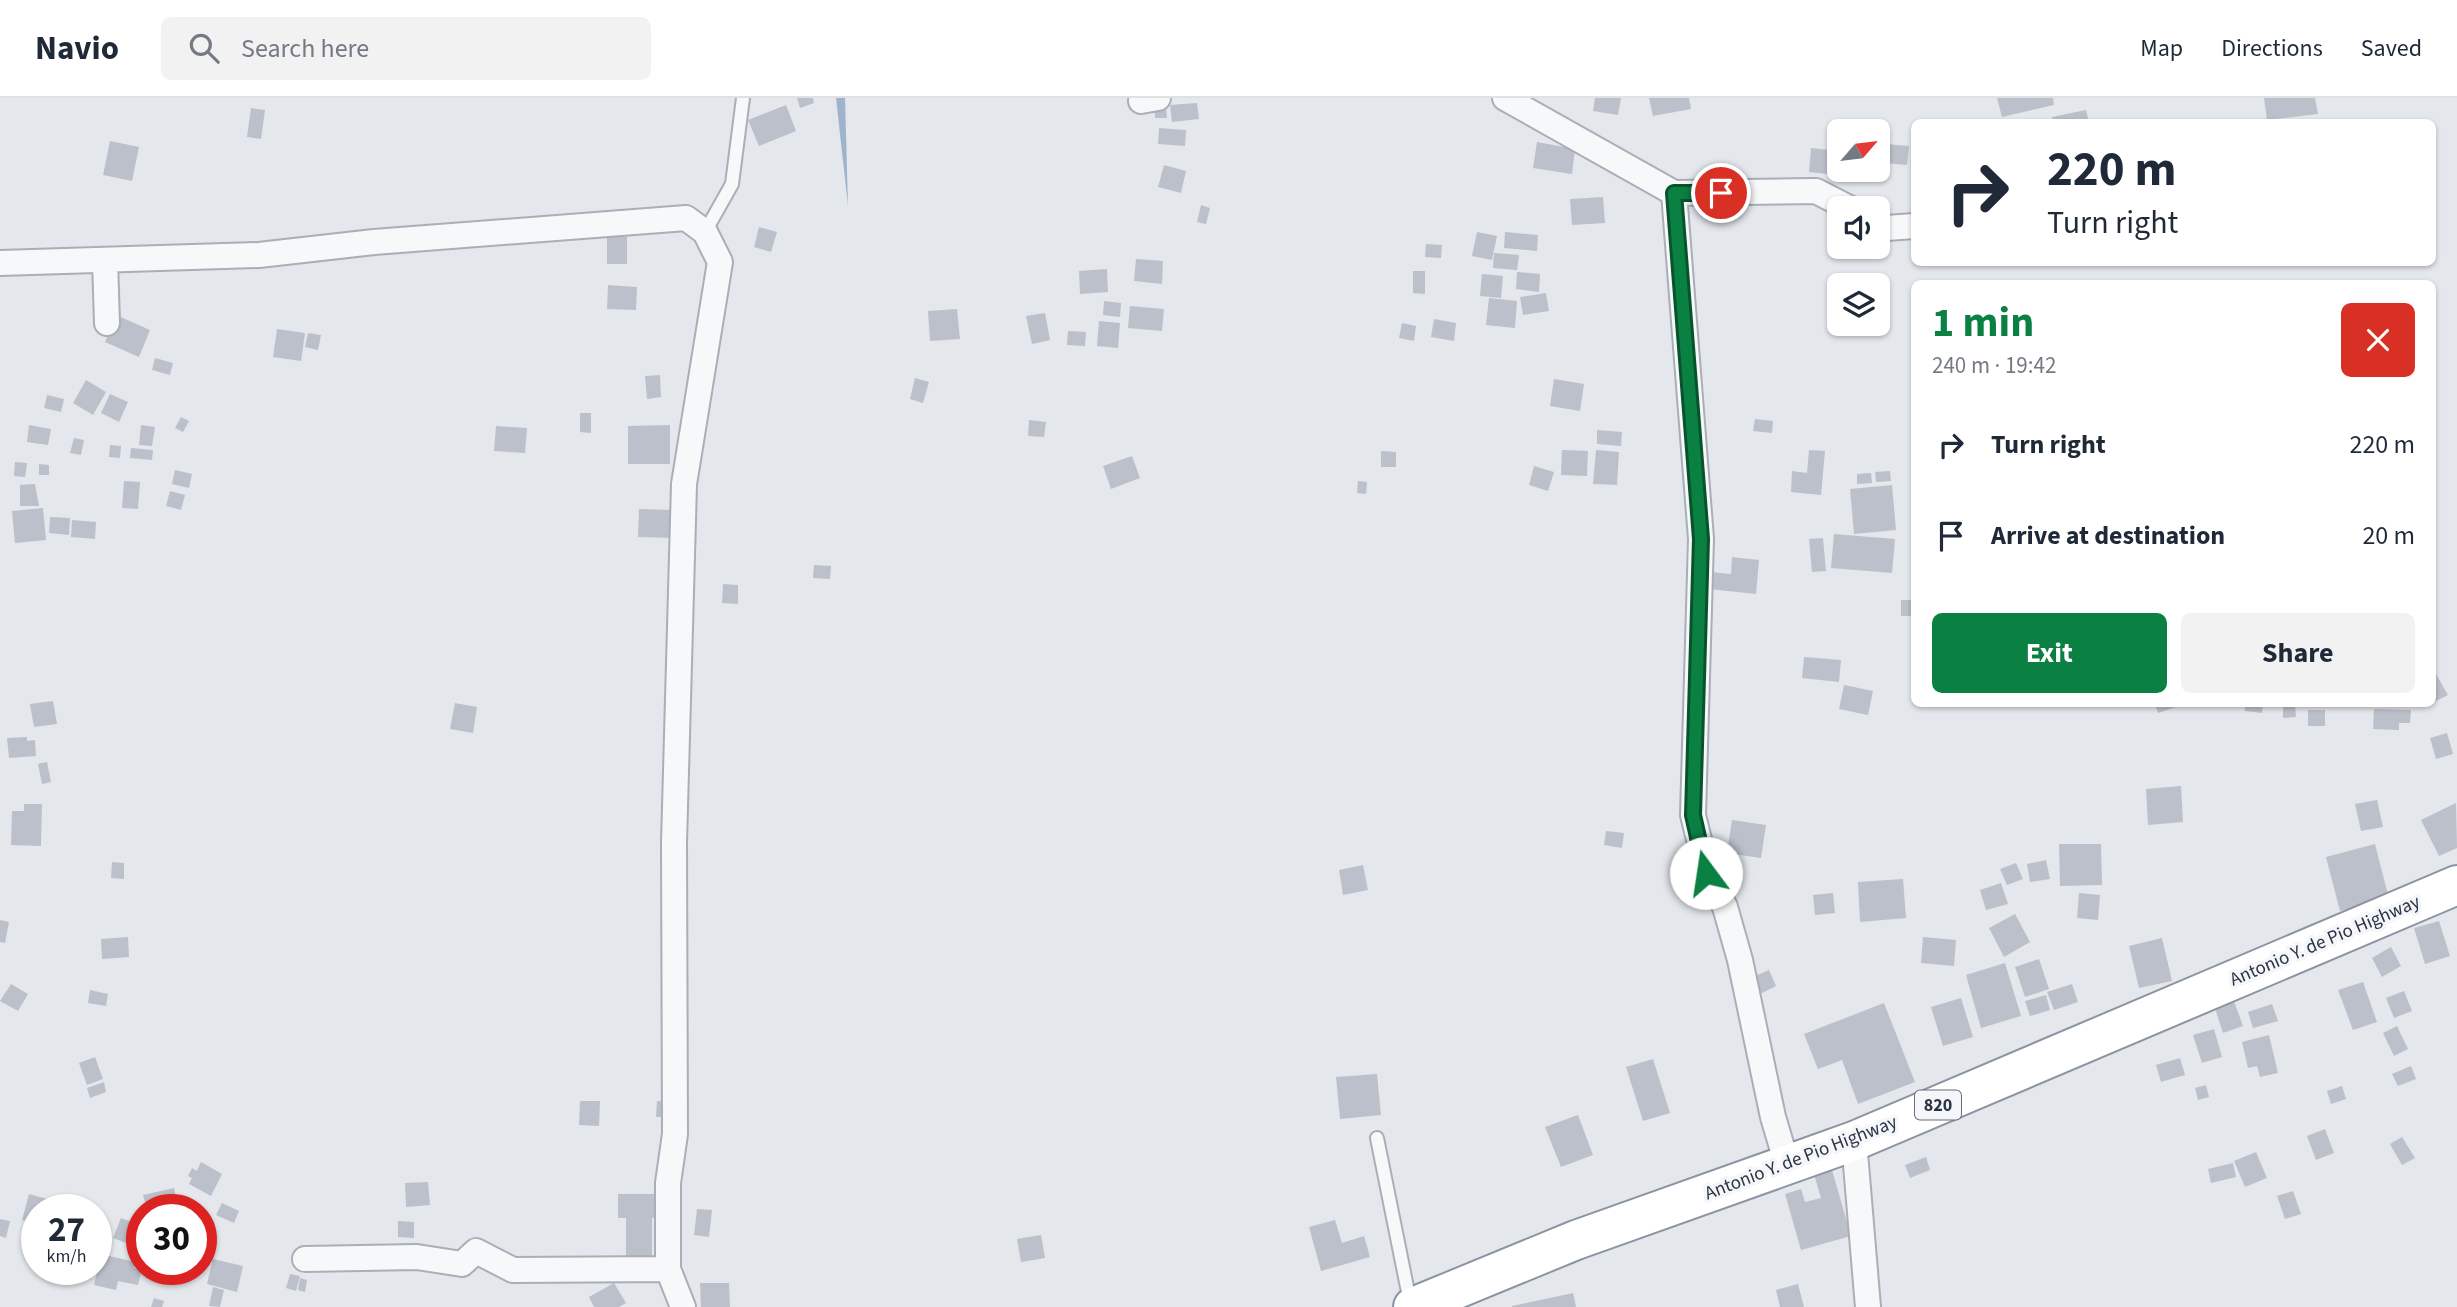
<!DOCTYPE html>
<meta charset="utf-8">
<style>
body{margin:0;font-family:"Source Sans 3",sans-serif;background:#f2f2f3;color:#1f2937;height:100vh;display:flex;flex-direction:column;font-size:26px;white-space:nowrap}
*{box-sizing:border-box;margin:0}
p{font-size:23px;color:#747a83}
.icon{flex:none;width:38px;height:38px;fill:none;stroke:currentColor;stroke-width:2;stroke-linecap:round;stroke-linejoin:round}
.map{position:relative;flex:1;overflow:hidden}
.drawer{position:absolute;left:1911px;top:182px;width:525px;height:427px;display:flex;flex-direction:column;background:#fff;border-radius:10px;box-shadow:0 2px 5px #0004}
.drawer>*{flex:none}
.guide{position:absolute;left:1911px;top:21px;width:525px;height:147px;border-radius:10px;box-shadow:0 2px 5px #0004;background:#fff;color:#1f2937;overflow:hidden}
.needle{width:46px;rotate:62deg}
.tools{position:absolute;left:1827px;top:21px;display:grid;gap:14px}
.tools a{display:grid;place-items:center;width:63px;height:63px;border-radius:10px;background:#fff;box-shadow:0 2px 5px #0004;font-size:35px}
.speed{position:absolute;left:21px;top:1096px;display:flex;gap:14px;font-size:35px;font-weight:700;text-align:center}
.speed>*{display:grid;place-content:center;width:91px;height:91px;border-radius:50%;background:#fff;box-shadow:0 2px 5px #0004;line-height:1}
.speed small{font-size:18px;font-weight:400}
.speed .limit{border:10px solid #d22;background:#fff;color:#111}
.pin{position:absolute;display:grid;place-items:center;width:60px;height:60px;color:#fff;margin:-30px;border:4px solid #fff;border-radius:50%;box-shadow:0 2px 7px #0007}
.me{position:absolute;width:77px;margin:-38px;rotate:346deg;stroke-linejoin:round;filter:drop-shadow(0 0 5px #0008)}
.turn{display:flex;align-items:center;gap:24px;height:147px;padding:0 21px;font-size:32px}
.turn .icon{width:91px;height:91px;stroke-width:2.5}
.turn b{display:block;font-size:49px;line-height:60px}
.round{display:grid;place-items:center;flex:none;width:74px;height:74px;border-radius:10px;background:#f2f2f3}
.overview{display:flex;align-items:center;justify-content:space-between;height:119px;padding:0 21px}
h1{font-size:42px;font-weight:700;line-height:52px;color:#0b8043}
.button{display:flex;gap:14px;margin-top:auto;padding:14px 21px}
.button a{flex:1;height:80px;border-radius:10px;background:#0b8043;color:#fff;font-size:28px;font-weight:700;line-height:80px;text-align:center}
.button a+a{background:#f2f2f3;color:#1f2937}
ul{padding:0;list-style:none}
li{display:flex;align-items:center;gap:21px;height:91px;padding:0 21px}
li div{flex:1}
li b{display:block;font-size:26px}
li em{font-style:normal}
header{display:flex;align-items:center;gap:42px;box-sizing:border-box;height:98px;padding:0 35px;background:#fff;border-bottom:2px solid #e0e1e3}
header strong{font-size:33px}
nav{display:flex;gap:38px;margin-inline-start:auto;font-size:24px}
.search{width:490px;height:63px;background:#f2f2f3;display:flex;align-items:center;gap:18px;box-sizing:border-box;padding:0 24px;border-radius:10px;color:#747a83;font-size:26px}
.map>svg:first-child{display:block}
</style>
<header>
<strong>Navio</strong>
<div class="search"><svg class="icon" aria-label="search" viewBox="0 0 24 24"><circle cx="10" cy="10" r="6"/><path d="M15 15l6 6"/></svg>Search here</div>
<nav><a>Map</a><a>Directions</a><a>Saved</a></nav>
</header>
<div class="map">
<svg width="2457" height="1209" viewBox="0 0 2457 1209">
<rect width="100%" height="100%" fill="#e4e7ec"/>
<!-- water -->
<path fill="#9fb4cc" d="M836 0H845L848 108Z"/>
<!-- building -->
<path fill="#bbc0ca" d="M797 0H813L814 5 800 10Z
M1595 0H1621L1618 17 1593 13Z
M1649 0H1689L1691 11 1653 18Z
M1997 0H2053L2054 7 2002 19Z
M2264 0H2315L2318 16 2267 22Z
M1197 5 1199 21 1172 24 1170 7Z
M786 7 796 33 759 48 748 22Z
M1155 9H1166L1167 20H1155Z
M251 10 265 12 261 41 247 39Z
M2086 12 2089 24H2053L2052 19Z
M1159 30 1186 32 1185 48 1158 46Z
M110 43 139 49 132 83 103 77Z
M1537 44 1575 51 1572 76 1533 70Z
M1885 46 1909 48 1907 67 1884 65Z
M1811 50 1830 52 1827 76 1809 74Z
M1164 67 1186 73 1181 95 1158 89Z
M1603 99 1605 125 1572 127 1570 101Z
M1201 107 1210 110 1206 126 1197 124Z
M759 129 777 134 771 154 754 149Z
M1477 134 1497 138 1492 162 1472 158Z
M1505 134 1538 137 1537 153 1504 150Z
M607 139H627V166H607Z
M1426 146 1442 147 1441 160 1425 159Z
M1494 155 1519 157 1517 172 1493 170Z
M1136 161 1163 163 1162 186 1134 183Z
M1107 171 1108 194 1080 196 1079 173Z
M1413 173H1425V196L1413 195Z
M1517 174 1540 176 1539 194 1516 191Z
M1482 176 1503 178 1501 200 1480 198Z
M608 187 637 189 636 212 607 211Z
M1546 195 1549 213 1523 217 1520 199Z
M1489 200 1517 203 1515 230 1486 227Z
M1104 203 1121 205 1120 219 1103 217Z
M1130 208 1164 211 1162 233 1128 230Z
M957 211 960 241 930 243 928 213Z
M1045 215 1050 242 1032 246 1026 218Z
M116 217 150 232 139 259 105 244Z
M1434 221 1456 225 1454 243 1431 239Z
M1099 223 1120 225 1118 250 1097 248Z
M1402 225 1416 228 1414 243 1399 240Z
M277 231 305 235 301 263 273 259Z
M1068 233 1086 234 1085 248 1067 247Z
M308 235 321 237 318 252 305 249Z
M155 260 173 265 170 277 152 272Z
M660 277 661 299 647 301 645 278Z
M915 280 929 284 923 305 910 301Z
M1554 281 1584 286 1580 313 1550 308Z
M86 282 106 294 93 317 73 305Z
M110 296 128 304 119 324 101 315Z
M47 297 64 301 61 314 44 310Z
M580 315H591V335L580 334Z
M181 319 189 323 183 334 175 330Z
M1755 321 1773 323 1772 335 1753 333Z
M1029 322 1046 324 1044 339 1028 338Z
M29 327 51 331 48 347 27 344Z
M141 327 155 329 152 348 139 347Z
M670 327V366H628V328Z
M496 328 527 330 525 355 494 353Z
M1597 332 1622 334 1621 348 1597 346Z
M74 340 84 342 81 357 70 355Z
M110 347 121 348 120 360 109 359Z
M131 350 153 352 152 362 130 360Z
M1562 352 1588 353 1587 378 1561 377Z
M1596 352 1619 354 1617 387 1593 386Z
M1809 352 1825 353 1821 397 1791 394 1792 373 1807 375Z
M1381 353 1396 354V369H1381Z
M1132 358 1140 380 1111 391 1103 368Z
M15 364 27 365 25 379 14 378Z
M39 366 49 367V377H39Z
M1534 368 1554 374 1548 393 1529 387Z
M175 372 192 376 189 390 172 386Z
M1890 373 1891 383 1876 384 1875 374Z
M1871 375 1872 385 1857 386V376Z
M124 383 140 384 138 411 122 410Z
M1358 383 1367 384 1366 396 1357 395Z
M35 386 39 408H20V387Z
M1892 387 1896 432 1854 436 1850 391Z
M170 393 185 397 181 412 166 408Z
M43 410 46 442 15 445 12 413Z
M639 411 674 412V440L638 439Z
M50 419 70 420 69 437 49 435Z
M72 422 96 424 95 441 71 439Z
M1834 436 1895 441 1892 475 1831 470Z
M1823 440 1826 473 1812 474 1809 441Z
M1732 459 1759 462 1756 496 1709 491 1710 474 1731 476Z
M814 467 831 468 830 481 813 480Z
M723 486 738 487V506L722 505Z
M1901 502H1914V518H1901Z
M1804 559 1841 562 1839 584 1802 580Z
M2436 576 2448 597 2432 605V578Z
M1844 587 1873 593 1868 617 1839 611Z
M53 603 57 626 34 629 30 606Z
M455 605 477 609 473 635 450 631Z
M2155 606H2175L2176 609 2158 615Z
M2245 606H2263L2262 615 2245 613Z
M2283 606H2295L2296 619 2283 620Z
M2374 611 2411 612 2410 625H2399V632L2373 631Z
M2308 612H2325V628H2308Z
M2447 635 2453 656 2436 661 2430 640Z
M27 639V643L35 642 36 658 9 660 7 640Z
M47 664 51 684 42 686 38 666Z
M2181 688 2183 724 2148 727 2146 691Z
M2377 702 2383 729 2361 733 2355 706Z
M2456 705 2457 750 2439 758 2421 722Z
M24 706H42L41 748 11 747 12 713H24Z
M1732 722 1766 727 1761 760 1727 755Z
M1606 733 1624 735 1622 750 1604 747Z
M2059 746H2101L2102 787 2060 788Z
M2375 746 2389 801 2340 813 2326 759Z
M2046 762 2050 781 2030 784 2027 766Z
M112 764 124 765V781L111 780Z
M2016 765 2023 781 2007 787 2000 771Z
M1363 767 1368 792 1343 797 1339 772Z
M1903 781 1906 820 1860 824 1858 784Z
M2001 785 2008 806 1986 812 1980 792Z
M1833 795 1835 815 1815 817 1813 797Z
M2079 795 2100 797 2098 822 2077 820Z
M2015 816 2030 844 2004 859 1989 830Z
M0 822 9 824 5 845 0 844Z
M2439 823 2450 858 2425 866 2414 830Z
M128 839 129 859 102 861 101 841Z
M1923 839 1956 842 1954 868 1921 865Z
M2162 840 2172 883 2139 890 2129 848Z
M2391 849 2401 868 2382 879 2372 860Z
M2039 861 2049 891 2025 899 2015 869Z
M2005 865 2021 918 1981 930 1966 877Z
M1769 872 1776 888 1760 896 1753 879Z
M2363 884 2377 924 2353 932 2338 892Z
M11 886 28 896 18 913 0 903Z
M2072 886 2078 904 2054 912 2047 894Z
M90 892 108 896 106 908 88 905Z
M2404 893 2412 913 2394 920 2386 900Z
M2046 897 2050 912 2030 918 2025 903Z
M1961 900 1973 939 1943 948 1931 909Z
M2234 903 2243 928 2223 935 2215 910Z
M1884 905 1915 984 1858 1006 1842 962 1818 971 1804 936Z
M2272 906 2278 923 2253 930 2248 914Z
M2397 928 2408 951 2394 958 2383 935Z
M2214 931 2222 959 2202 965 2193 937Z
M2269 937 2278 975 2260 979 2257 968 2248 970 2242 944Z
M95 959 103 981 87 987 79 965Z
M2180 960 2185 977 2161 984 2156 967Z
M1653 961 1670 1015 1643 1023 1626 969Z
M2411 968 2416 981 2398 988 2392 976Z
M1377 976 1381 1017 1340 1021 1336 979Z
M104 984 106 994 90 1000 87 990Z
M2206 987 2209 999 2198 1002 2195 990Z
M2342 988 2346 1001 2331 1006 2327 993Z
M580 1003H600L599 1028 579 1027Z
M657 1003H666V1019H656Z
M1578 1017 1593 1057 1561 1069 1545 1029Z
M2325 1031 2334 1055 2316 1062 2307 1038Z
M2402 1039 2415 1060 2402 1067 2390 1046Z
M2256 1054 2267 1080 2245 1089 2234 1063Z
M1926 1059 1930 1072 1910 1080 1905 1067Z
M201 1064 222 1076 211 1098 189 1086 192 1080 188 1078 192 1070 197 1073Z
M2233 1065 2236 1079 2211 1085 2208 1071Z
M1832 1072 1851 1138 1801 1152 1785 1096 1801 1091 1805 1104 1821 1100 1814 1076Z
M428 1084 430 1107 406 1109 405 1085Z
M174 1090 179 1111H147L143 1097Z
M2293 1093 2301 1116 2285 1121 2277 1098Z
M29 1096 62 1105 60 1111H37V1126L22 1122Z
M618 1096H659L658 1120H652V1161L626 1160V1120H618Z
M222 1105 239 1113 234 1125 216 1117Z
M697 1111 712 1112 709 1139 694 1137Z
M121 1120 142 1128 134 1148 113 1140Z
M0 1121 10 1123 6 1140 0 1138Z
M1335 1122 1342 1145 1364 1138 1370 1159 1321 1173 1309 1129Z
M398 1123 414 1124V1140L398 1139Z
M1041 1137 1045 1160 1021 1164 1017 1141Z
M101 1156 135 1164 134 1170 142 1172 138 1187 118 1183 116 1192 94 1187Z
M213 1161 243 1168 237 1194 207 1186Z
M290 1176 300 1178 296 1193 286 1190Z
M300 1180 307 1182 305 1194 298 1192Z
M614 1185 626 1205 619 1209H594L589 1199Z
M700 1185H729L730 1209H701Z
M1798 1186 1804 1209H1780L1776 1192Z
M213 1189 224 1192 220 1209 209 1208Z
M1573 1195 1576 1209H1512V1208Z
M154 1200 164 1203 162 1209H151Z"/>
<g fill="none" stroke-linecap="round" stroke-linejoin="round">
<defs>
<path id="service" d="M705 134 732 86 743 0
M1377 1040 1410 1204"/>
<path id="minor" d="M1505 0 1674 95 1816 93 1849 110
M1141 3 1158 0
M1674 95 1701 441 1693 717 1707 774 1725 809 1740 862 1773 1019 1787 1066
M1878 125 1887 130 1914 128
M105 162 107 225
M0 165 259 157 374 144 686 120 705 134 720 164 684 386 674 745 675 1036 668 1085V1171L513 1172 476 1153 462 1166 417 1159 305 1161
M1854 1043 1868 1209
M668 1171 683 1209"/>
<path id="trunk" d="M1413 1209 1576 1142 1854 1043 2457 787"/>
</defs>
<!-- service casing -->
<use href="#service" stroke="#a9aeb7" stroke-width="16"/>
<!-- minor casing -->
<use href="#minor" stroke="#a9aeb7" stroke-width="28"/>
<!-- trunk casing -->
<use href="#trunk" stroke="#8b94a3" stroke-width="42"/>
<!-- service -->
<use href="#service" stroke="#f7f8fa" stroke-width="12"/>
<!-- minor -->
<use href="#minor" stroke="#f7f8fa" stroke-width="24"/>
<!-- trunk -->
<use href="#trunk" stroke="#fff" stroke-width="38"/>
</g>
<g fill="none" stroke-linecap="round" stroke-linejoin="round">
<defs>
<path id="route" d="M1706 775 1693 717 1701 441 1674 95H1721"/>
</defs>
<!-- route casing -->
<use href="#route" stroke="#07532c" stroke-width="18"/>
<!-- route -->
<use href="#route" stroke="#0b8043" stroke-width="12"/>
</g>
<g text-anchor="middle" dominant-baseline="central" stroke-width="7" stroke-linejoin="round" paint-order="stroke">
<!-- shield labels -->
<rect fill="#f4f6f9" stroke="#676e7b" stroke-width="2" x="1915" y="992.5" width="46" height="29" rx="5"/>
<g font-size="18" font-weight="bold" fill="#2b3445">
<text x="1938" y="1007">820</text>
</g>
<!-- street labels -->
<g font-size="19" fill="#2b3445" stroke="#f4f6f9">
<text transform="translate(2325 843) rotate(-23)">Antonio Y. de Pio Highway</text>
<text transform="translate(1801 1060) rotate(-21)">Antonio Y. de Pio Highway</text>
</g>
</g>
</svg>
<div class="tools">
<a><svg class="needle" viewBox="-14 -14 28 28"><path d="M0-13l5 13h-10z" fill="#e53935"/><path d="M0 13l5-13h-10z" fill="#747a83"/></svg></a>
<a><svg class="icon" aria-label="sound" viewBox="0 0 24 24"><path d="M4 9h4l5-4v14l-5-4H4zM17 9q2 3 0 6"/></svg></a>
<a><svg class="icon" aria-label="layers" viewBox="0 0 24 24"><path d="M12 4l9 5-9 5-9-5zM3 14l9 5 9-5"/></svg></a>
</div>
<div class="speed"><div>27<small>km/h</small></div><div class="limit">30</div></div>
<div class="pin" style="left:1721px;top:95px;background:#d93025"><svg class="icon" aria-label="arrive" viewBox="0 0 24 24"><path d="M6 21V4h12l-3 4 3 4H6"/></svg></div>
<svg class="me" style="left:1706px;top:775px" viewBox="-20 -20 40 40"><circle r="19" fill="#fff"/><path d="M0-13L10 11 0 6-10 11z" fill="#0b8043"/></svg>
<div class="guide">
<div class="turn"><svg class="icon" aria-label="right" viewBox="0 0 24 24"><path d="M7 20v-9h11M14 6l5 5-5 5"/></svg><div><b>220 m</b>Turn right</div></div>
</div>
<section class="drawer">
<div class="overview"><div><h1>1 min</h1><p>240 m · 19:42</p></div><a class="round" style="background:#d93025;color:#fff"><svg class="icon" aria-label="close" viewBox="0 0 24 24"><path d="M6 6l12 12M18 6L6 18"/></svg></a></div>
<ul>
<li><svg class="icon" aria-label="right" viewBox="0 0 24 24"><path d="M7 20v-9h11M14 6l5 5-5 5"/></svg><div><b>Turn right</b></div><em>220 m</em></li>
<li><svg class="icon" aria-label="arrive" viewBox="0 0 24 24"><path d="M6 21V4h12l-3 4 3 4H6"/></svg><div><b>Arrive at destination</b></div><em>20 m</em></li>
</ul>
<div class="button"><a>Exit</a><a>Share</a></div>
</section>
</div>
